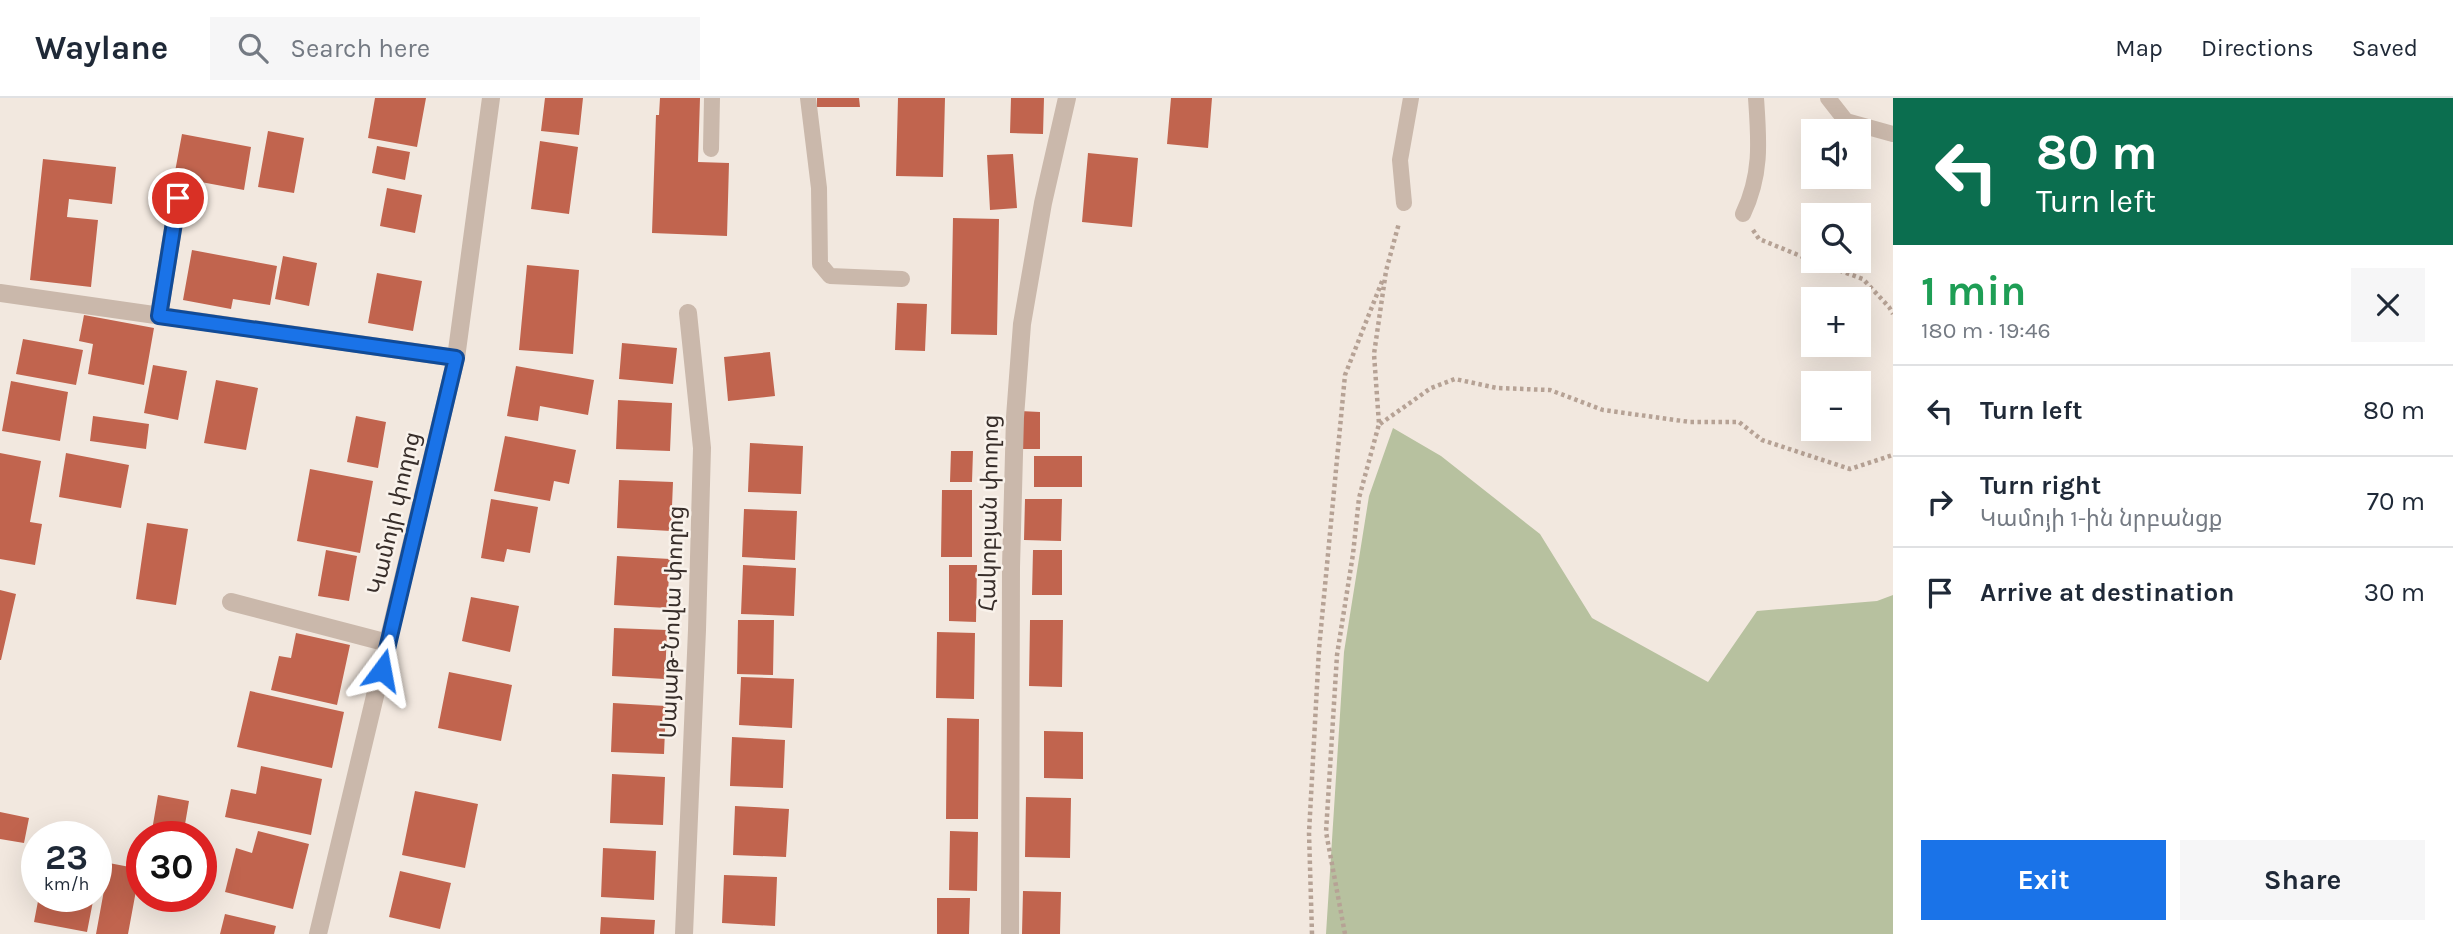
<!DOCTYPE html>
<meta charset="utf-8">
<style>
body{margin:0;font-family:Karla,"Noto Sans Armenian",sans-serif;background:#f6f6f7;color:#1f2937;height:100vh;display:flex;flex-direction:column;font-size:26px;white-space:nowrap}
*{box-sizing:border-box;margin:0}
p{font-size:23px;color:#747a83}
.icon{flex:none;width:38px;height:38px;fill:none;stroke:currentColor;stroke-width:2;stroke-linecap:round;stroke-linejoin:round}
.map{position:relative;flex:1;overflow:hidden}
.panel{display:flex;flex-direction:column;background:#fff;width:560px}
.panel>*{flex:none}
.top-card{background:#0b6e4f;color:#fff;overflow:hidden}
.buttons{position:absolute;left:1801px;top:21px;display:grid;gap:14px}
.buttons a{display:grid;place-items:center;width:70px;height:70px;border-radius:0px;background:#fff;box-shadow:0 7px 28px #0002;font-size:35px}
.speed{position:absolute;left:21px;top:723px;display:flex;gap:14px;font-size:35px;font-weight:700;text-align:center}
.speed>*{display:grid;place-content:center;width:91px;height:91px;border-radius:50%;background:#fff;box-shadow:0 7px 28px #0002;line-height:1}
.speed small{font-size:18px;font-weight:400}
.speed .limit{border:10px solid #d22;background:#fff;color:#111}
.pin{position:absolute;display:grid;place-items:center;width:60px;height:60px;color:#fff;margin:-30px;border:4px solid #fff;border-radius:50%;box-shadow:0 2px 7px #0007}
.me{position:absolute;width:77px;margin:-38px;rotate:13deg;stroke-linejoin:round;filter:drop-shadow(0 0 5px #0008)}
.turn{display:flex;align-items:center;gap:24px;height:147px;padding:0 28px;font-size:32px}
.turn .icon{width:91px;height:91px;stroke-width:2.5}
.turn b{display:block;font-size:49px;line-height:60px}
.round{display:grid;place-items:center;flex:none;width:74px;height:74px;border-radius:0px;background:#f6f6f7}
.head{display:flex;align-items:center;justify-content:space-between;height:119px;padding:0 28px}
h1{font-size:42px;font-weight:700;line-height:52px;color:#1e9e55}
.cta{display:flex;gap:14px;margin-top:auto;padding:14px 28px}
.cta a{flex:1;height:80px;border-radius:0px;background:#1a73e8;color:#fff;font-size:28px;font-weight:700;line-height:80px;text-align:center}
.cta a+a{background:#f6f6f7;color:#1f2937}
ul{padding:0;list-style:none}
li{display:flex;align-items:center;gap:21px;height:91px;padding:0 28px;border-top:2px solid #e0e1e3}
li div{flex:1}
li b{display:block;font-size:26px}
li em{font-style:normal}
header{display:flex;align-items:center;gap:42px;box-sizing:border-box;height:98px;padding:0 35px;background:#fff;border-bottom:2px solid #e0e1e3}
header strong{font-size:33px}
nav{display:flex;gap:38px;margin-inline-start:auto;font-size:24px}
.search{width:490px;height:63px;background:#f6f6f7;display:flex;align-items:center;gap:18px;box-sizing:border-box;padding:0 24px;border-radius:0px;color:#747a83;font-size:26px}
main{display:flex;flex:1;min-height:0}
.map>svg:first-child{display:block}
</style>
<header>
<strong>Waylane</strong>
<div class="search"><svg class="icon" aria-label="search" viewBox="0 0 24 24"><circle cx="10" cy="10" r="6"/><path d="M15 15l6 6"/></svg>Search here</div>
<nav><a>Map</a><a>Directions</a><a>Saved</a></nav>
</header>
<main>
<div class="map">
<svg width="1893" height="836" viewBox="0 0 1893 836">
<rect width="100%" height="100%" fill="#f2e8df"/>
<!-- green -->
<path fill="#b7c19f" d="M1393 330 1441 358 1540 436 1592 520 1708 584 1757 513 1877 503 1893 497V836H1326L1344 554 1369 398Z"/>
<!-- building -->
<path fill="#c1644e" d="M375 0H426L417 49 368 40Z
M545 0H583L579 37 541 33Z
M660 0H700L698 64 729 65 727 138 652 135 656 17H659Z
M817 0H859L860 9H817Z
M898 0H945L943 79 896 78Z
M1011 0H1044L1043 36 1010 35Z
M1171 0H1212L1208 50 1167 46Z
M268 33 304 40 294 95 258 89Z
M182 36 251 49 244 92 174 79Z
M540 43 578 49 569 116 531 111Z
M377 48 410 54 405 82 372 75Z
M1088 55 1138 60 1132 129 1082 124Z
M1013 56 1017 110 990 112 987 57Z
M43 61 116 69 112 106 69 101 67 119 98 122 91 189 30 182Z
M387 90 422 97 415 135 380 128Z
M953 120 999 121 997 237 951 236Z
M192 152 277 168 270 207 233 201 231 211 183 202Z
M283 158 317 165 309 208 275 201Z
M527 167 579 172 573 256 519 252Z
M377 175 422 183 413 233 368 225Z
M897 205 927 206 925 253 895 252Z
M84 217 154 230 144 287 88 276 93 246 79 243Z
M23 241 83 252 76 287 16 276Z
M622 245 677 250 673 286 619 281Z
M770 254 775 298 728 303 724 259Z
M153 267 187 273 178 322 144 315Z
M516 268 594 282 588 317 540 308 538 323 507 318Z
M216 282 258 290 246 352 204 345Z
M11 283 68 294 60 343 2 333Z
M618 302 672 305 670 353 616 351Z
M1020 313 1040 314V351H1019Z
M93 318 149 326 146 351 90 343Z
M356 318 386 324 378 370 347 364Z
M505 338 576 352 569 386 554 383 550 403 494 393Z
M750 345 803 348 801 396 748 394Z
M951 353H973L972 384H950Z
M0 355 41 363 30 424 42 426 35 467 0 461Z
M66 355 129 367 121 410 59 399Z
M1034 358H1082V389H1034Z
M310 371 373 383 360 455 297 443Z
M619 382 673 384 671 433 617 430Z
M942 392H972V459H941Z
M491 401 538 409 530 455 507 451 504 464 481 460Z
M1025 401H1062L1061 443 1024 442Z
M744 411 797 413 795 462 742 459Z
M147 425 188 431 176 507 136 501Z
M326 452 357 458 349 503 318 498Z
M1033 452H1062V497H1032Z
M617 458 670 461 667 510 614 507Z
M743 467 796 470 794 518 741 516Z
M949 467H977L976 524 949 523Z
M0 492 16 496 1 562H0Z
M471 499 519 508 510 554 462 543Z
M738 522H774L773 577 737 576Z
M1030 522H1063L1062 589 1029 588Z
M614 530 667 532 665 581 612 578Z
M937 534 975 535 974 601 936 600Z
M296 535 350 547 337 607 271 592 279 558 291 560Z
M449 574 512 587 501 643 438 630Z
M741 579 794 581 792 630 739 627Z
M250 593 344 614 332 670 237 649Z
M613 605 666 608 664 656 611 654Z
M947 620 979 621 978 721H946Z
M1044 633 1083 634V681L1044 680Z
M732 639 785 642 783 690 730 688Z
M261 668 322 681 311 737 225 719 231 691 256 696Z
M612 676 665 679 663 727 610 725Z
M415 693 478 706 465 770 402 757Z
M158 697 189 703 183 738H151Z
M1026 699 1071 700 1070 760 1025 759Z
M735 708 789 711 786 759 733 757Z
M0 714 29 720 24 745 0 741Z
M258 733 309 746 293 811 225 794 236 750 252 755Z
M950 733 978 734 977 793 949 792Z
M603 750 656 753 654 802 601 799Z
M109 765 140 771 128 836H96Z
M400 773 451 785 440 831 389 819Z
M724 777 777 779 775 828 722 825Z
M1023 793 1061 794 1060 836H1022Z
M39 798H94L87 834 34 824Z
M937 800H970L969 836H937Z
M225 816 276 828 274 836H220Z
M601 819 655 822 654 836H600Z"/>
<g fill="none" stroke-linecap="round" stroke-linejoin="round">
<!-- path -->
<path stroke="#b6a295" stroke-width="4.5" stroke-dasharray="3.5 3.5" stroke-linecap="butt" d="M1753 132 1759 141 1813 163
M1813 163 1863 181 1889 209 1893 216
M1380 326 1431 290 1455 281 1497 290 1550 292 1603 312 1690 324H1739L1762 342 1850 371 1893 357
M1312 836 1309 735 1319 551 1345 277 1383 181
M1345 836 1326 734 1337 557 1353 456 1359 400 1379 326 1374 256 1386 173 1399 125"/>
<!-- service -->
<path stroke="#cab8ab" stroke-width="16" d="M808 0 819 90 820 166 830 178 902 181
M1828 0 1846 23 1893 36
M711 51 712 0
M1404 105 1400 62 1411 0
M1743 116C1762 76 1759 43 1756 0"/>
<!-- minor -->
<path stroke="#cab8ab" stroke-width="18" d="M0 195 456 260
M159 217 178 100
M231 504 388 545
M318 836 456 260 491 0
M684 836 697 532 702 350 688 215
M1010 836 1011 469 1015 319 1022 226 1043 105 1067 0"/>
</g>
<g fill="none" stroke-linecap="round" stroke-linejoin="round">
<defs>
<path id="route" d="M178 100 159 218 456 260 382 572"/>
</defs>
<!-- route casing -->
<use href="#route" stroke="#114b97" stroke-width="18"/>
<!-- route -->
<use href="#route" stroke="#1a73e8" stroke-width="12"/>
</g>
<g text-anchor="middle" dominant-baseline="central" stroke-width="5" stroke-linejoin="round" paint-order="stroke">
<!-- street labels -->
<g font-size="23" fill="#382e2a" stroke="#f9f2eb">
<text transform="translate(394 415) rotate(-77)">Կամոյի փողոց</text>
<text transform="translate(989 415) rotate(-89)">Հակոբյան փողոց</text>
<text transform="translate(672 524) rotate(-88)">Սայաթ-Նովա փողոց</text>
</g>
</g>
</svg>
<div class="buttons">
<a><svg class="icon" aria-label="sound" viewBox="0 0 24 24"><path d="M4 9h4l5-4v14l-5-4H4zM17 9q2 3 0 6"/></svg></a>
<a><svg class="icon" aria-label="search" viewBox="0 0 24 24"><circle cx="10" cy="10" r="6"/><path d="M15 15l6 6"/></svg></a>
<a>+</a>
<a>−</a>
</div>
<div class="speed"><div>23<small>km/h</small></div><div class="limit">30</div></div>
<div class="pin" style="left:178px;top:100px;background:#d93025"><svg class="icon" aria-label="arrive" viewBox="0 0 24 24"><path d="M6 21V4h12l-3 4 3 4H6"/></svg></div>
<svg class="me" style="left:382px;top:572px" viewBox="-20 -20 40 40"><path d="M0-17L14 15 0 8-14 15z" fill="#1a73e8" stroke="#fff" stroke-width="4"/></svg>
</div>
<section class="panel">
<div class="top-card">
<div class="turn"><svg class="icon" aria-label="left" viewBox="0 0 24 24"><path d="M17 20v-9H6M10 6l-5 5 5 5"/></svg><div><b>80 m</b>Turn left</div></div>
</div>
<div class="head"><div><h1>1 min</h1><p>180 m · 19:46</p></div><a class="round"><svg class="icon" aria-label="close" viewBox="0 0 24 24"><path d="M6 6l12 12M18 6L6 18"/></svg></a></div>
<ul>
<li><svg class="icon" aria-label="left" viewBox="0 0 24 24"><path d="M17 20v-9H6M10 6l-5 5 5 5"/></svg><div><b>Turn left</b></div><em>80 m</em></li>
<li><svg class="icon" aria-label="right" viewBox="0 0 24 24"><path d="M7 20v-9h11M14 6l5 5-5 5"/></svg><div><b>Turn right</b><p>Կամոյի 1-ին նրբանցք</p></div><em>70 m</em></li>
<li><svg class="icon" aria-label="arrive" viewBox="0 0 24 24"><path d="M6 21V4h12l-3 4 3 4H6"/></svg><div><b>Arrive at destination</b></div><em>30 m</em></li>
</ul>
<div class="cta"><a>Exit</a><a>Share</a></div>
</section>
</main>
